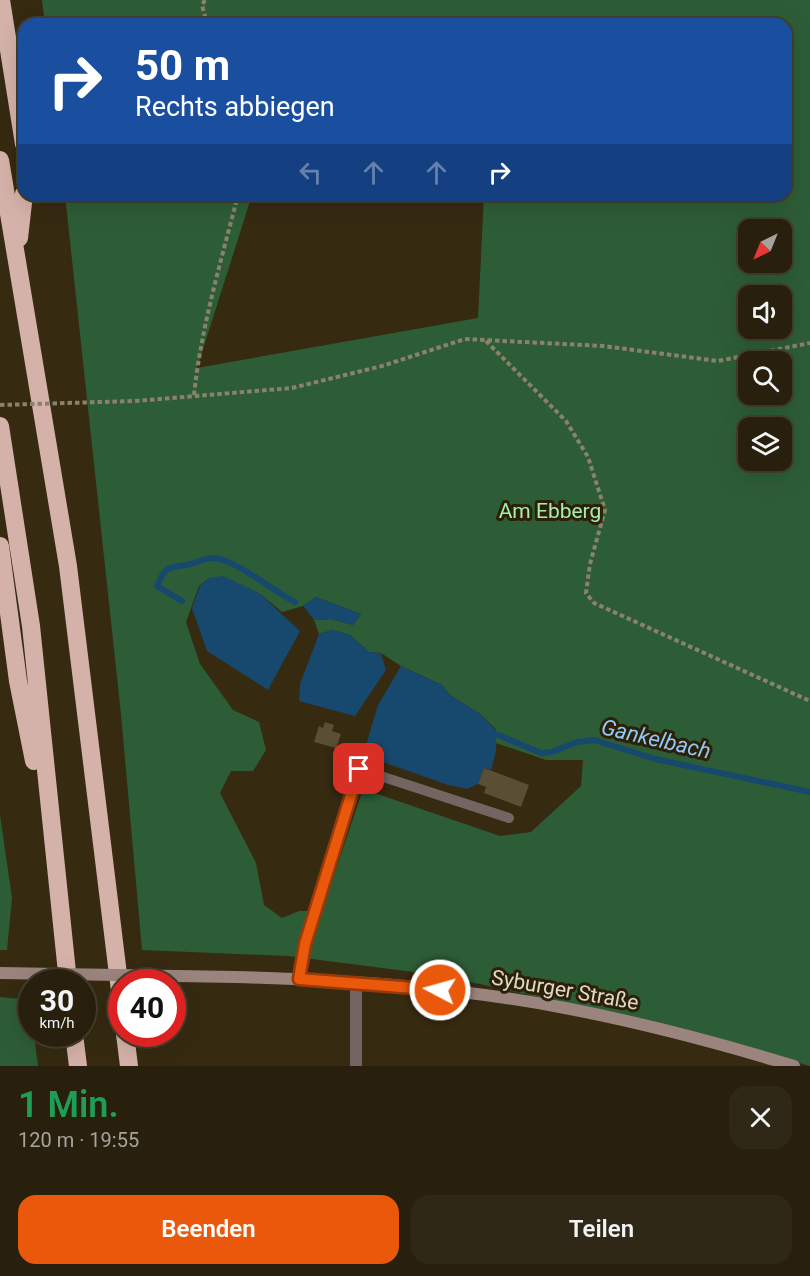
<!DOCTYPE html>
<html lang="de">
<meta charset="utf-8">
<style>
body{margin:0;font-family:Roboto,sans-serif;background:#302816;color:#f1f3f6;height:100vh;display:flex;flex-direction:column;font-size:22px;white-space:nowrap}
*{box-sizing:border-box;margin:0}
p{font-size:20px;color:#a5a39d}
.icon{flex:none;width:33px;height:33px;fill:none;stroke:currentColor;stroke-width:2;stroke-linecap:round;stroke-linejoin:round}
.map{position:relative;height:1066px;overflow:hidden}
.details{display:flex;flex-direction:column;background:#28200d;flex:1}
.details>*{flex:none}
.banner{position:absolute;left:18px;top:18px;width:774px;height:183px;border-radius:18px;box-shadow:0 6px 24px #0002,0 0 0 2px #443e2e;background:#1a4fa0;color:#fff;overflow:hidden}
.needle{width:39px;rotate:223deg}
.controls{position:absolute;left:738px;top:219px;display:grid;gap:12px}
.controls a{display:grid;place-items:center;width:54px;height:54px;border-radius:12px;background:#28200d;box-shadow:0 6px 24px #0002,0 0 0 2px #443e2e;font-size:30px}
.speed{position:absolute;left:18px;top:969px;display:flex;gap:12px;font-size:30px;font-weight:700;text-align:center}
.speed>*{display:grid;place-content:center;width:78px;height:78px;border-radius:50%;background:#28200d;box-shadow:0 6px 24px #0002,0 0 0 2px #443e2e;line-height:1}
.speed small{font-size:15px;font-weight:400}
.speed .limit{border:9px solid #d22;background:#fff;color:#111}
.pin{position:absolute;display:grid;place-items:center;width:51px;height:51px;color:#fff;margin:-26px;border-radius:12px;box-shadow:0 3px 9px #0006}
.me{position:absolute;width:66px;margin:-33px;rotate:276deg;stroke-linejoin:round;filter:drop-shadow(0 0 4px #0008)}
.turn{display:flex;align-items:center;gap:21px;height:126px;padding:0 18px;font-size:27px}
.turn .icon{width:78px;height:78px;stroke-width:2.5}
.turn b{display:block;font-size:42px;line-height:51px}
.lanes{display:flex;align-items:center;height:57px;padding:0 18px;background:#0003;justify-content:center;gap:30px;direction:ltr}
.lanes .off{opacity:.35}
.round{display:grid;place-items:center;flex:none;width:63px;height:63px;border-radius:18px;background:#302816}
.headline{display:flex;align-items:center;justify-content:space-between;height:102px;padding:0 18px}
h1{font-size:36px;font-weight:600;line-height:45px;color:#1e9e55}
.action{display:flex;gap:12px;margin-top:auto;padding:12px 18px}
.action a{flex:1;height:69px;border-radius:18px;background:#ea580c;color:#fff;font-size:24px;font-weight:600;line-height:69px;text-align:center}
.action a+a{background:#302816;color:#f1f3f6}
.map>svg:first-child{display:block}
</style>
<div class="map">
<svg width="810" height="1066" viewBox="0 0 810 1066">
<rect width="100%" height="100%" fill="#362a11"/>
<!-- forest -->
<path fill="#2d5d36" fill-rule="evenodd" d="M42 0H810V1066L651 1022 480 984 414 972 288 956 142 950 121 714 65 195H252L197 368 478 318 484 195H786V24H45ZM748 230H782V262H748ZM748 296H782V328H748ZM748 362H782V394H748ZM748 428H782V460H748ZM209 578 259 593 282 612 303 606 316 597 361 614 353 625 332 619 314 620 319 634 332 630 350 635 369 652 381 653 401 666 442 685 450 695 480 714 496 729V743L546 760H583L581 786 531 832 500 836 363 789 322 911H299L282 918 264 905 256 863 220 793 231 771H253L266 750 259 722 233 710 200 664 186 622 199 586Z
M0 815 12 898 7 950H0Z
M0 997 30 1000 32 1034H34L38 1066H0Z"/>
<!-- water -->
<path fill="#17486e" d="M223 576 259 593 300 631 268 690 207 651 192 608 200 586 209 578Z
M316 597 361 614 353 625 332 619 314 620 303 606Z
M332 630 350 635 369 652 381 653 386 670 355 716 299 701 300 684 319 634Z
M401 666 442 685 450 695 480 714 496 730V751L491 770 484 768 478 784 467 789 448 785 363 755 378 705Z"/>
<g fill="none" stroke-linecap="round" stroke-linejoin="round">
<!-- stream -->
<path stroke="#17486e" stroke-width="6" d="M182 601 157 586C166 566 166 568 187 565 196 563 204 558 214 558 235 559 274 592 295 602
M496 734 541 753 552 752 577 742 594 740 655 759 810 792"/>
</g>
<!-- building -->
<path fill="#5a4e34" d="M325 722 334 725 332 731 341 734 336 748 314 742 319 726 323 728Z
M484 768 529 785 521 807 484 793 486 787 478 784Z"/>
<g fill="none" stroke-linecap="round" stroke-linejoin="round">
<!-- path -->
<path stroke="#8b816d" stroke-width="4" stroke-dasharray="4.5 3" stroke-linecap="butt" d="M205 0 202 5 207 24
M486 341 566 421 588 457 605 510 590 564 586 593 594 603 810 701
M194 395C201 328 221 261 238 195
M135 401 292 388 382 366 465 339 603 346 718 361 810 343"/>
<!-- lane -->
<path stroke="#736561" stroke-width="10" d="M299 979 305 944 359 769 509 818"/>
<!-- street -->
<path stroke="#736561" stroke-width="12" d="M356 982V1066"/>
<!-- secondary -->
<path stroke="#9b847e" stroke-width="12" d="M235 977C345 980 456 987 565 1008 643 1023 719 1043 794 1066"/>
<!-- highway -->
<path stroke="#d5b2a9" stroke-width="18" d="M1 0 24 144
M0 160 68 566 122 1007
M19 238 24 194
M0 426 31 626 68 982
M0 546 18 681 34 761
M74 1034 78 1066
M125 1034 129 1066"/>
<!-- path-bridge -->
<path stroke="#8b816d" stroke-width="4" stroke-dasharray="4.5 3" stroke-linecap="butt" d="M0 405 135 401"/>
<!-- secondary-bridge -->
<path stroke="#9b847e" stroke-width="12" d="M0 973 235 977"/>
</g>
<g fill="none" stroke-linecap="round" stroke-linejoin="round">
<defs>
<path id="route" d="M359 769 305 944 299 979 440 990"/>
</defs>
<!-- route casing -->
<use href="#route" stroke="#983908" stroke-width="15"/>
<!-- route -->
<use href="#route" stroke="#ea580c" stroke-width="10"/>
</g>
<g text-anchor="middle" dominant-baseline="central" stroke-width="6" stroke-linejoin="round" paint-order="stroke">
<!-- park labels -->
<g font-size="21" fill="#a4eeaf" stroke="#2c2007">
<text x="550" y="511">Am Ebberg</text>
</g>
<!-- street labels -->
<g font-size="21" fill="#e0d9ca" stroke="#2c2007">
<text transform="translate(565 990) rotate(10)">Syburger Straße</text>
</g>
<!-- water labels -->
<g font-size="22" font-style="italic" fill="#91c8f9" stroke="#2c2007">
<text transform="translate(656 739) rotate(13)">Gankelbach</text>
</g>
</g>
</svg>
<div class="controls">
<a><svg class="needle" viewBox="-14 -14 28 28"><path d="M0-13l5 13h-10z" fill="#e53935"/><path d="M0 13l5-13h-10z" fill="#a5a39d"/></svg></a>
<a><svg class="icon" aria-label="sound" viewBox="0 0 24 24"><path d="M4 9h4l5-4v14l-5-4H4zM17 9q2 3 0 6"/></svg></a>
<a><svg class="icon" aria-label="search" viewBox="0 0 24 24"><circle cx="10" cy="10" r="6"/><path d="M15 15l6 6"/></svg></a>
<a><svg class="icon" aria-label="layers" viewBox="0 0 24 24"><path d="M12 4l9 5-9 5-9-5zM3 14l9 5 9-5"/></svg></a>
</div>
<div class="speed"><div>30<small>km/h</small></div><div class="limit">40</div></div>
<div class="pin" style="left:359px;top:769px;background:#d93025"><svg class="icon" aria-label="arrive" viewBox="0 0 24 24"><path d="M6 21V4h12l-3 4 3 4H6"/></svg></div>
<svg class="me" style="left:440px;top:990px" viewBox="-20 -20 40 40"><circle r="17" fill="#ea580c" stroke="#fff" stroke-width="3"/><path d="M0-11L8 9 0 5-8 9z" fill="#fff"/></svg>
<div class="banner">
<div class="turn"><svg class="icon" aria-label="right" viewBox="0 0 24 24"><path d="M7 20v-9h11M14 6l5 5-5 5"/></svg><div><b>50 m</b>Rechts abbiegen</div></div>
<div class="lanes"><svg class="icon off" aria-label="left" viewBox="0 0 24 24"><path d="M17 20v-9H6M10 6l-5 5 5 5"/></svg><svg class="icon off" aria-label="ahead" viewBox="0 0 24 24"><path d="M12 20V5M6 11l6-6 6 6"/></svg><svg class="icon off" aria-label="ahead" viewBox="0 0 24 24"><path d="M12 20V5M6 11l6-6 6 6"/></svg><svg class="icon" aria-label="right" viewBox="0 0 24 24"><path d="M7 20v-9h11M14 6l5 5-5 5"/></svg></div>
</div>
</div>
<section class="details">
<div class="headline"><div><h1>1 Min.</h1><p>120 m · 19:55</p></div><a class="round"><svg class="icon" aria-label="close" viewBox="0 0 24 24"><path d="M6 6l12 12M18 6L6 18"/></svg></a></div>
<div class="action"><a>Beenden</a><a>Teilen</a></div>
</section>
